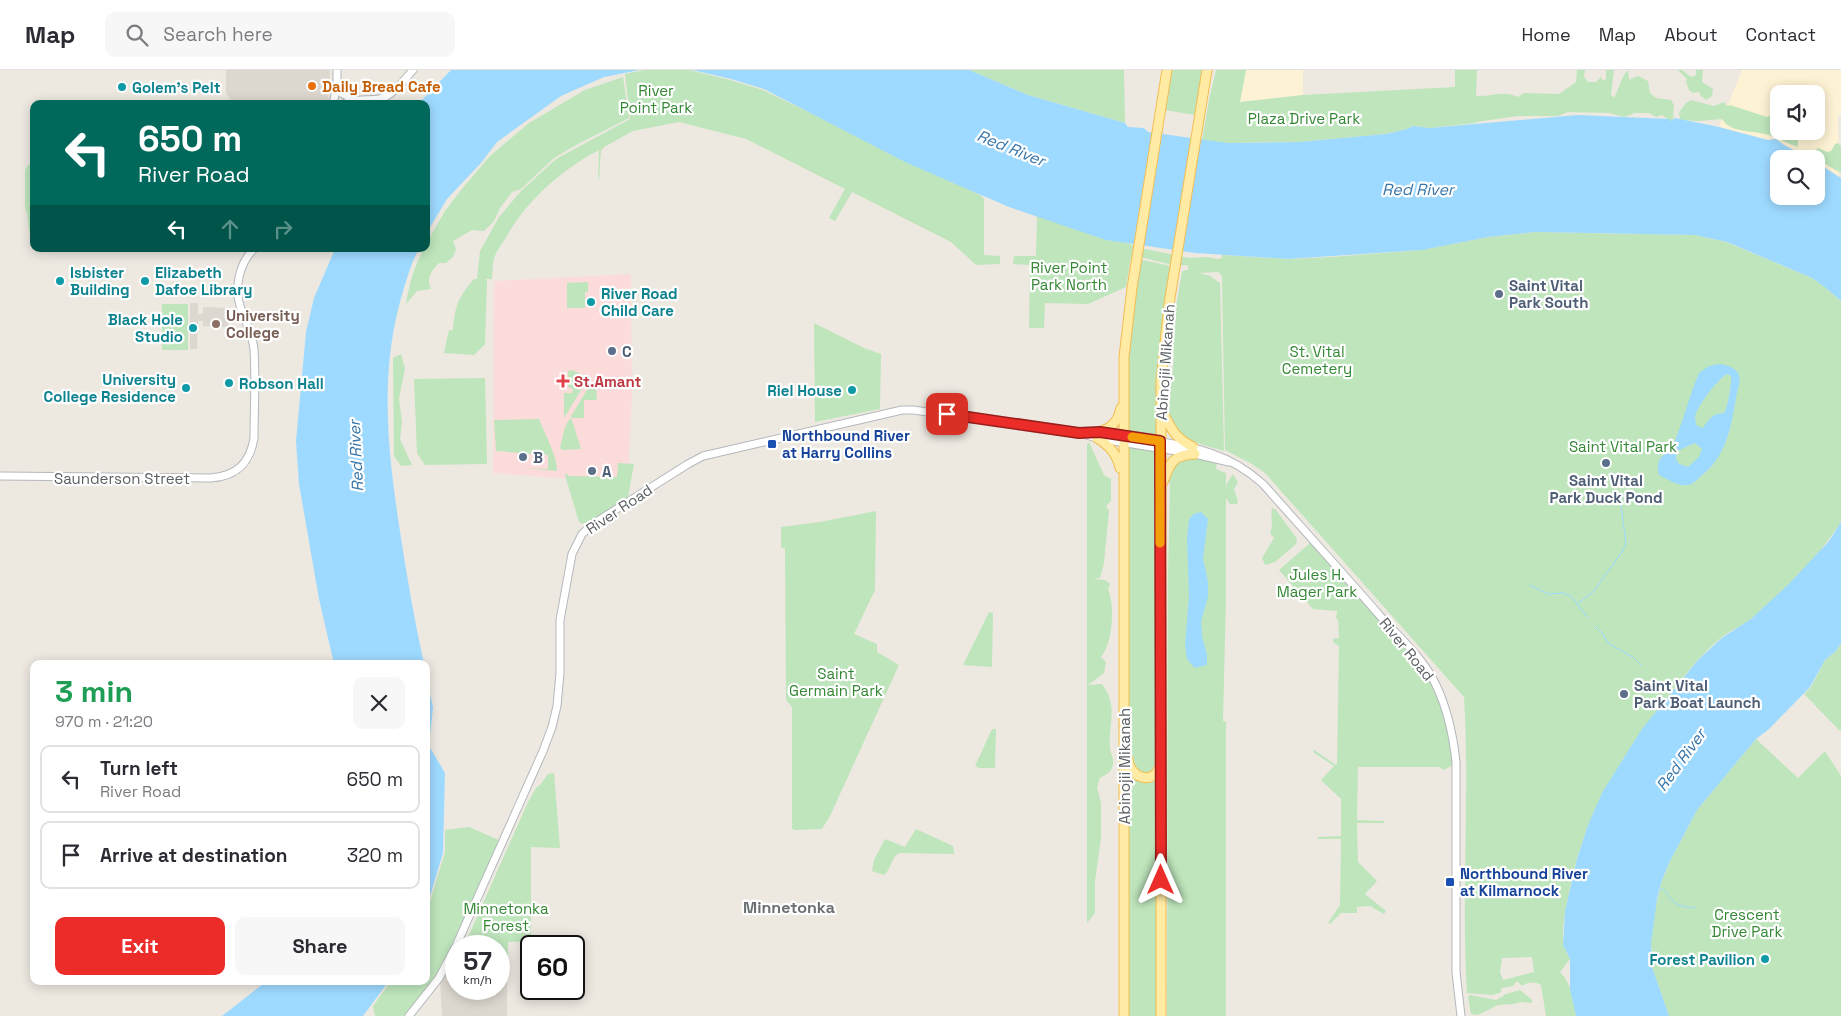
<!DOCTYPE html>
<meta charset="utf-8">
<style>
body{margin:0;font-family:"Space Grotesk",sans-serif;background:#f7f7f7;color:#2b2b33;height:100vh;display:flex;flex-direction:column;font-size:19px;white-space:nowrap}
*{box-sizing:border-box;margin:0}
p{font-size:16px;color:#7c7c81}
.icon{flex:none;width:28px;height:28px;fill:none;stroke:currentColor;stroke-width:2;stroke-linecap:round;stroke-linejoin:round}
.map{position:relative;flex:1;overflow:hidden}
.drawer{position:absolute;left:30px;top:590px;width:400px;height:325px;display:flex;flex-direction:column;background:#fff;border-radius:10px;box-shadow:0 2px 12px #0003}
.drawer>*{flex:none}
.hud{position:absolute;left:30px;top:30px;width:400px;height:152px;border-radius:10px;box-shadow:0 2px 12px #0003;background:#00695c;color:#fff;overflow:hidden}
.tools{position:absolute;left:1770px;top:15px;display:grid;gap:10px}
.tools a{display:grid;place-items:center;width:55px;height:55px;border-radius:10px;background:#fff;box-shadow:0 2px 12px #0003;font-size:25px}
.speed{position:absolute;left:445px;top:865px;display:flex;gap:10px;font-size:25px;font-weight:700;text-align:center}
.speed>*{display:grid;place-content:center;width:65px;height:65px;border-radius:50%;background:#fff;box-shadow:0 2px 12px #0003;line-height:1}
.speed small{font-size:12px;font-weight:400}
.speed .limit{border:2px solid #111;border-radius:8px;background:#fff;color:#111}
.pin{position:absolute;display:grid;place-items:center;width:42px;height:42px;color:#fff;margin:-21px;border-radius:10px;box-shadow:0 2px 8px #0006}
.me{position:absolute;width:55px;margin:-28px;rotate:0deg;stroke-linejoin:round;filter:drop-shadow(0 0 4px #0008)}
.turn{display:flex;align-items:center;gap:18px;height:105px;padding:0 25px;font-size:22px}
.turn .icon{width:65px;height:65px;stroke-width:2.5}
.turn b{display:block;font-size:35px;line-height:42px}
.lanes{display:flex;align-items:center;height:48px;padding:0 25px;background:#0003;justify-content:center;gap:25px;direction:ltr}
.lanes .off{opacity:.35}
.round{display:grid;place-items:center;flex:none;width:52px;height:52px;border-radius:10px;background:#f7f7f7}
.head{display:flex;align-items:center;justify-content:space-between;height:85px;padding:0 25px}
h1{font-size:30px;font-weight:800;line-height:38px;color:#1e9e55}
.primary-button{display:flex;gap:10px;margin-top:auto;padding:10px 25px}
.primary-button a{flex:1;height:58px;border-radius:10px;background:#eb2c28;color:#fff;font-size:20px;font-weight:800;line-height:58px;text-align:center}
.primary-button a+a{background:#f7f7f7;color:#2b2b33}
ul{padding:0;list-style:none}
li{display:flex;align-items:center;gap:15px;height:68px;margin:0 10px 8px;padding:0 15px;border:2px solid #e1e1e2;border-radius:10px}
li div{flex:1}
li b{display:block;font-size:19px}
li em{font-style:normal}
header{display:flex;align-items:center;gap:30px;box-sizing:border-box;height:70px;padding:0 25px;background:#fff;border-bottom:1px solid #e1e1e2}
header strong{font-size:24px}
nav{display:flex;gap:28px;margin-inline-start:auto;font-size:18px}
.search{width:350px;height:45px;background:#f7f7f7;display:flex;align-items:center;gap:12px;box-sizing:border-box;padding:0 18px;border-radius:10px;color:#7c7c81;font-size:19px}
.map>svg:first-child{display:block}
</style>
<header>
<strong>Map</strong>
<div class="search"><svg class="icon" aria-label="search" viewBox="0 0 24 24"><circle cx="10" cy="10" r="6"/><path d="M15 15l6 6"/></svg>Search here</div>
<nav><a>Home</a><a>Map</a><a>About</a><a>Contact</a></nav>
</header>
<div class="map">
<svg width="1841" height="946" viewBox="0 0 1841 946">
<rect width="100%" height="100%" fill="#ede9e1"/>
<!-- commercial -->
<path fill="#fef2d4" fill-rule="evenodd" d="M1246 0H1303V25L1239 32Z
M1742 0H1841V45H1838L1839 107 1816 92V89H1811L1789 78 1776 69 1769 70 1719 57ZM1779 24H1816V61H1779Z"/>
<!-- education -->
<path fill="#ddd8cf" d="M226 0H330L328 34H233L226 23Z
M190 233H198V244H203V237L229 238 228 257 203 256V251H198L197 279H190Z
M450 893 456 896V919H499V909L507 910V946H442L440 912Z"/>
<!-- medical -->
<path fill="#fbdcdb" d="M631 204 632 328 627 423 568 409 493 403 494 211Z"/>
<!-- green -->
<path fill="#bee5bc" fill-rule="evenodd" d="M645 0H689L730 10 763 20 980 125 984 129V185L1000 186V194L976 195 951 172 852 122 835 151 829 148 845 119 746 69 679 52 633 61 604 77 601 81 599 109H598L599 80C561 100 526 131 505 169 502 174 497 180 495 186 492 192 493 201 492 209H485L487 210 485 274 474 285 444 283 449 260H453C455 235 458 228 474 209H477L480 181 499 147 521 121 556 89 630 49 625 4Z
M969 0H1124L1125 53 1028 25Z
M1170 0H1204L1196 45 1164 40Z
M1216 0H1246L1240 32 1303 25 1455 17V0H1477L1476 26C1492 27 1502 20 1518 27L1524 23 1559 24 1576 12 1577 0H1585L1584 7 1588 12H1596L1601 7 1603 11 1606 9V0H1614L1611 25 1614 28C1619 19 1621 7 1628 0L1629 10 1638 6 1648 11 1650 23 1656 28 1671 30 1674 35 1673 50 1670 51 1662 45 1656 47 1649 43H1635L1624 47 1609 43 1568 42 1558 46H1518L1476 52V53L1429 58 1413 56 1407 59 1386 64 1299 72 1228 73 1202 70 1209 30Z
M1678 0H1682L1691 7 1696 5V0H1703L1702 12 1713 19 1712 26 1706 30 1701 26 1699 22 1693 23 1689 20 1686 12 1687 9Z
M623 7 629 48 576 75 554 88 521 119 512 122 500 138 494 151 484 161 472 160 453 171 456 179 453 187 446 193H439C431 201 426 209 431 219L417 221 406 234C409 215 414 196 424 179H426V174L445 141 461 120 490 86 529 53 585 20Z
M1691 30 1714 36 1724 32 1727 36 1730 35 1767 47 1779 41V61H1785V64L1798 67V77C1788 74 1779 68 1769 65 1754 60 1731 64 1722 49L1698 51 1680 50 1679 42 1686 33Z
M1838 73 1841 76V103L1811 86 1812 83 1818 78 1827 82 1831 81 1835 74Z
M28 95H34V163L29 161 27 143 25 138V100Z
M1037 146 1106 170 1122 171 1140 178 1189 188 1208 187 1217 189 1222 188V185L1288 189 1332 187 1422 180 1488 167 1535 162 1695 165 1726 172 1812 208 1826 218 1841 231V452C1817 488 1785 523 1751 549 1742 556 1731 560 1722 567 1702 583 1687 603 1671 623 1625 681 1589 735 1572 808 1569 825 1560 860 1564 875 1565 880 1568 885 1570 889L1560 902C1572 914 1573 930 1576 946H1546L1541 915C1534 911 1528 912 1522 916L1517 911 1513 916 1502 918 1500 923 1492 925 1467 923C1461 825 1470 726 1464 627L1265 403 1252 394 1225 380 1222 206 1218 202 1199 203 1188 200 1210 206 1220 213 1224 381C1202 374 1172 370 1168 342L1174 287 1172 278 1173 253 1182 202 1185 200H1188V195C1169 198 1150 186 1131 187L1126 217 1088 234 1045 233 1044 258H1029L1030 195 1013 194 1014 186H1036ZM1532 887 1534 902 1503 910 1500 902 1502 888Z
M1142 190 1171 196C1160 253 1156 310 1156 367L1128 364V295L1132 233Z
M588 212V222H585V238H567V213Z
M162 234H188V280H162Z
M814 253 864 278 881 284 880 339 815 352Z
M401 284 405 299 399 328 402 353 400 369 412 395 401 396 394 386 393 288Z
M572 300 583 305 586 312 564 348V323H572L573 319 568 317V301Z
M485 308 487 394 425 395 417 383 414 309Z
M590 315 596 318 597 330H584V348H572L571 346Z
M570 348 572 350 581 379 562 380 560 378 565 357Z
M539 349C544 362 558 388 557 401L524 398 548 399V385L496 381 494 350Z
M1089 372 1104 405 1111 409V431L1106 436 1109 441 1104 493 1100 508 1092 509 1105 510 1110 514 1108 519C1115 536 1113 572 1101 587L1106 592 1104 603 1088 615 1102 614C1119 637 1108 653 1110 679 1111 684 1114 690 1113 694 1112 702 1106 705 1100 708L1097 717 1101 733V768L1095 811V843L1087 853V375Z
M1126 376 1154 379 1156 691C1150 709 1141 706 1130 695L1126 502Z
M1191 386 1217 392 1216 399 1226 403V421L1227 413 1233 404 1238 412 1234 419 1238 431 1237 434H1230L1226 428V527L1223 651 1226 652V946H1167L1168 504 1170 414 1168 408 1173 393Z
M618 393 634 394 628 427 586 455 579 452 565 405 567 403 568 406 617 407Z
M1272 438 1276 440 1297 469 1296 474 1275 492 1265 495 1262 488 1274 468 1270 463C1274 453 1270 447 1272 438Z
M876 441 875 520 854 564 877 574V582L899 595 830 746 822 759 794 760 792 758V637L786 630 785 479 781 477V457L820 452Z
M1310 473 1356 525 1355 527 1356 526C1386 558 1423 590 1441 631 1450 651 1452 674 1453 695L1444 700 1439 697H1358L1357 750 1384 751V753H1357L1358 792 1377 811 1365 824 1386 841 1384 844 1370 836 1357 837V843H1341L1330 854 1328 853 1340 835 1341 769H1318V767L1341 766V729L1321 710 1334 696 1313 682 1314 680 1336 695 1337 694 1339 576 1334 573 1333 569 1339 568V566L1338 550 1336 548 1337 541 1313 539 1279 500Z
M989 542 993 543 992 597 963 595Z
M1841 573V660L1840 661 1804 624 1811 617 1825 590 1836 581Z
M992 659H996L995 698H979L975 696Z
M1756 669 1798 708 1825 681 1841 706V946H1669L1652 897 1651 873 1654 844 1661 813 1669 793 1697 740Z
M1128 701 1156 707 1157 946H1127Z
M554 703 560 778 531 777V871L508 872V899H506L505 903H499V876H464L528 732 536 718 541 714 548 704Z
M469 757 501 771 454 878 439 905 407 946H375L373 936 391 911H426V845L445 782V760Z
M916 759 953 776 954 784 900 783C890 787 892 799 884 805L872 801 874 790 885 769 905 777Z
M1520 920 1532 930V933L1521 932 1514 934 1498 935 1478 945 1471 944 1468 927 1470 925 1496 930 1506 924Z"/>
<!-- water -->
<path fill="#9edaff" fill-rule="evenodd" d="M451 0H640L604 7 561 26 497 72 481 93 447 129 426 164V34H418Z
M692 0H969L1028 25 1125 53 1128 57 1144 58 1148 62 1228 73 1299 72 1386 64 1407 59 1413 56 1429 58 1578 45 1669 49 1671 51 1675 48 1719 57 1768 70 1776 69 1784 75 1811 89H1779V126H1816V92L1841 108V231L1826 218 1812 208 1727 172 1695 165 1535 162 1488 167 1422 180 1288 189 1195 183 1106 170 1009 137 974 122 905 92 764 19 731 9Z
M335 179H419C412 191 408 205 404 218 379 298 387 374 399 455 406 502 414 548 424 594H334L319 529 299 414 296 371 306 262 314 228Z
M1720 294C1727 295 1736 298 1739 305 1741 312 1737 321 1736 328 1731 358 1726 387 1701 406 1697 410 1693 414 1688 415 1679 417 1667 409 1659 405 1654 384 1668 387 1674 373 1684 350 1689 326 1699 303L1709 296ZM1727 304 1731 306C1732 311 1728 338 1724 343 1713 343 1709 349 1703 358L1697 356C1696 353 1695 350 1695 347 1697 336 1717 310 1727 304ZM1695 373 1702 379 1699 387 1688 397 1679 394 1676 389 1677 381Z
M1201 442 1208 449 1203 488 1208 512V527L1201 551 1202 566 1207 585V595L1195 598 1187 589 1185 575 1189 526 1187 469 1189 449 1194 444Z
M1841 452V573L1836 581 1825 590 1810 617 1769 659 1756 669 1697 740 1669 793 1661 813 1657 829 1651 873 1652 897 1669 946H1576L1570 919V889L1563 875 1565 841 1577 789 1588 755 1603 721 1642 659 1698 590 1723 567 1751 549 1789 514 1829 471Z
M426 606 433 637 429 676 445 703 443 783 426 840Z
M267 911H389L363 946H222Z"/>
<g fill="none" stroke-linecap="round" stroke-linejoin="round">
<!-- stream -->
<path stroke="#9edaff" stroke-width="1" d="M1530 515 1548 524 1563 523 1571 526 1588 548
M1578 533 1593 522 1622 482 1626 473 1621 436 1623 424
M1595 556 1602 563 1608 573 1634 588 1642 596
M1660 818C1667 820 1668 828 1674 832 1680 837 1688 837 1695 838"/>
<defs>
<path id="tertiary" d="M337 16 341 23 354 29
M333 34 337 15V0
M343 34C355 28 366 31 379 29 393 26 404 10 413 0
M1082 362C1099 360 1115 364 1132 367 1182 376 1222 377 1263 414 1302 458 1342 502 1381 547 1400 568 1424 589 1436 615 1448 640 1453 664 1456 692V902L1461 946
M0 406 211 408C237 406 250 393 254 368 254 339 256 309 254 280 253 264 245 251 240 236 234 217 240 192 254 179
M456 876 543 681 552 657 557 636 560 603V550L572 484 582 464 593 454 688 394 703 386 902 340H913L1079 363 1101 369 1195 384 1229 392
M409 946 439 908 456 876"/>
<path id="primary" d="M1162 341C1171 359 1175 368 1193 377
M1098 362C1111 359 1118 352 1121 338
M1097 368C1110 376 1117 384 1120 398
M1163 412C1170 393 1172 385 1195 384
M1128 689C1129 708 1154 716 1160 696
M1124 946V287L1132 218 1167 0
M1161 946V312L1169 234 1207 0"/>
</defs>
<!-- tertiary casing -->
<use href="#tertiary" stroke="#b4b7bc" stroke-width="9"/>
<!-- primary casing -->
<use href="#primary" stroke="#f3bd53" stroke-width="11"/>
<!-- tertiary -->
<use href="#tertiary" stroke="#fff" stroke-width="7"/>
<!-- primary -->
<use href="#primary" stroke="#ffeba3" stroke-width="9"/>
</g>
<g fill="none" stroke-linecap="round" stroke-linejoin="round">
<defs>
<path id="route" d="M947 344 1079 363 1100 362 1160 371 1161 810"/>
</defs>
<!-- route casing -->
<use href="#route" stroke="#991d1a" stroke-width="12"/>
<!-- route -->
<use href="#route" stroke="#eb2c28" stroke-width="9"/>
<!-- slow -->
<path stroke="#f59e0b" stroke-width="9" d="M1132 367 1160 371V473"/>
</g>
<!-- markers -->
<circle fill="#e8710a" stroke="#fff" stroke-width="2" cx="312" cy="16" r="5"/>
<g fill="#0f9aa8" stroke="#fff" stroke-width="2">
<circle cx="122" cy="17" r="5"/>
<circle cx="60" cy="211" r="5"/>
<circle cx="145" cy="211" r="5"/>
<circle cx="591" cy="232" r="5"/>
<circle cx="193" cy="258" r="5"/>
<circle cx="229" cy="313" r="5"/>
<circle cx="186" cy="318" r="5"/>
<circle cx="852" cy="320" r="5"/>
<circle cx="1765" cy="889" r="5"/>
</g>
<g fill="#5c6f8a" stroke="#fff" stroke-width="2">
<circle cx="1499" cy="224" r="5"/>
<circle cx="612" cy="281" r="5"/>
<circle cx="523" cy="387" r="5"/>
<circle cx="1606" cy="393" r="5"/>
<circle cx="592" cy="401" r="5"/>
<circle cx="1624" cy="624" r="5"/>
</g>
<circle fill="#8d6e63" stroke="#fff" stroke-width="2" cx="216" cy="254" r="5"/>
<path fill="#e0444e" stroke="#fff" stroke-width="2" d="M560.5 303.5h5v5h5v5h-5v5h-5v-5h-5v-5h5z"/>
<g fill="#1a4fb4" stroke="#fff" stroke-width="2">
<rect x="767" y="369" width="10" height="10" rx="2.5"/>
<rect x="1445" y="807" width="10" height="10" rx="2.5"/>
</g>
<g text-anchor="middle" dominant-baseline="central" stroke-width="4.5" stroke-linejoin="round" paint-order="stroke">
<!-- food labels -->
<g font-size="15" font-weight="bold" fill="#c56008" stroke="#fff" text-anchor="start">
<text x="322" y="16">Daily Bread Cafe</text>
</g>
<!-- culture labels -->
<g font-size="15" font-weight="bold" fill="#0d838f" stroke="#fff" text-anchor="start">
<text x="132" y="17">Golem's Pelt</text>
<text x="70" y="202">Isbister<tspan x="70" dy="17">Building</tspan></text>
<text x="155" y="202">Elizabeth<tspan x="155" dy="17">Dafoe Library</tspan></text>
<text x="601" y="223">River Road<tspan x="601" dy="17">Child Care</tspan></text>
<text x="183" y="249" text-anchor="end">Black Hole<tspan x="183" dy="17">Studio</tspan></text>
<text x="176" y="309" text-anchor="end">University<tspan x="176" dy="17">College Residence</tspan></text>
<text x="239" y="313">Robson Hall</text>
<text x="842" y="320" text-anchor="end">Riel House</text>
<text x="1755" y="889" text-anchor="end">Forest Pavilion</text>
</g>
<!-- park labels -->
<g font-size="15" fill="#348734" stroke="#fff">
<text x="656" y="20">River<tspan x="656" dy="17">Point Park</tspan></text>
<text x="1304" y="48">Plaza Drive Park</text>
<text x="1069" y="197">River Point<tspan x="1069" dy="17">Park North</tspan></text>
<text x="1317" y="281">St. Vital<tspan x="1317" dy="17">Cemetery</tspan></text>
<text x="1623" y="376">Saint Vital Park</text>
<text x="1317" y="504">Jules H.<tspan x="1317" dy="17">Mager Park</tspan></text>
<text x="836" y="603">Saint<tspan x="836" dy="17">Germain Park</tspan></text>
<text x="506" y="838">Minnetonka<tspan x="506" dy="17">Forest</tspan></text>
<text x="1747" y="844">Crescent<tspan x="1747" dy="17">Drive Park</tspan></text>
</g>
<!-- service labels -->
<g font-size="15" font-weight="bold" fill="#4e5e75" stroke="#fff" text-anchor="start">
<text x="1509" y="215">Saint Vital<tspan x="1509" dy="17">Park South</tspan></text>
<text x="622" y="281">C</text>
<text x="533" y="387">B</text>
<text x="602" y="401">A</text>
<text x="1606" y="410" text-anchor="middle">Saint Vital<tspan x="1606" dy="17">Park Duck Pond</tspan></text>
<text x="1634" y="615">Saint Vital<tspan x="1634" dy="17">Park Boat Launch</tspan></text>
</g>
<!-- education labels -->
<g font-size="15" font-weight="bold" fill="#785e54" stroke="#fff" text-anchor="start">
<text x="226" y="245">University<tspan x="226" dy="17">College</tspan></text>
</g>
<!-- street labels -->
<g font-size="15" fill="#595e62" stroke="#fff">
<text transform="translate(1165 292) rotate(-86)">Abinojii Mikanah</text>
<text x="122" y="408">Saunderson Street</text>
<text transform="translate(619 439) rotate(-34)">River Road</text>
<text transform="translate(1407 579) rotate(51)">River Road</text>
<text transform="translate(1124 696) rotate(-90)">Abinojii Mikanah</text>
</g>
<!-- health labels -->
<g font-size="15" font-weight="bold" fill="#be3a42" stroke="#fff" text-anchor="start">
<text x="574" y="311">St.Amant</text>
</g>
<!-- transit labels -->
<g font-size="15" font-weight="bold" fill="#164399" stroke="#fff" text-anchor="start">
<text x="782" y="365">Northbound River<tspan x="782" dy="17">at Harry Collins</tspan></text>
<text x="1460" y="803">Northbound River<tspan x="1460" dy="17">at Kilmarnock</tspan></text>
</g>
<!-- water labels -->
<g font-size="16" font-style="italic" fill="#3876a9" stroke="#fff">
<text transform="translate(1011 78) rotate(22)">Red River</text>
<text x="1418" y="119">Red River</text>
<text transform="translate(356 386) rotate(-93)">Red River</text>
<text transform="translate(1681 690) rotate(-54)">Red River</text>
</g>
<!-- neighbourhood labels -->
<g font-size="16" font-weight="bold" fill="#6a7074" stroke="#fff">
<text x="789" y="837">Minnetonka</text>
</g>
</g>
</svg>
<div class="tools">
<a><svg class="icon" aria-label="sound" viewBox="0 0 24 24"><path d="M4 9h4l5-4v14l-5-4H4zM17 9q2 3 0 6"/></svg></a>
<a><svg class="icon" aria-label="search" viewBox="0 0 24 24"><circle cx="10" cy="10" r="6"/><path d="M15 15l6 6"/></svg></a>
</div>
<div class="speed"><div>57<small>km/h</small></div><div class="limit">60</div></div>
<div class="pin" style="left:947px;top:344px;background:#d93025"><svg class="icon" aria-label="arrive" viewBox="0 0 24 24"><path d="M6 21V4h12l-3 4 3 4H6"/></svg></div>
<svg class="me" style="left:1161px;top:810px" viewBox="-20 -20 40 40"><path d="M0-17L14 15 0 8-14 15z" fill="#eb2c28" stroke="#fff" stroke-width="4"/></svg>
<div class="hud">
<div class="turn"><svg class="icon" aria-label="left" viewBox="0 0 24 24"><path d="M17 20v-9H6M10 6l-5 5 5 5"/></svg><div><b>650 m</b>River Road</div></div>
<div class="lanes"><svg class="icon" aria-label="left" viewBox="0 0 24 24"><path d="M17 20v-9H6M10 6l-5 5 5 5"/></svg><svg class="icon off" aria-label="ahead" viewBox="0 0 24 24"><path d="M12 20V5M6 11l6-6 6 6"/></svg><svg class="icon off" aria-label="right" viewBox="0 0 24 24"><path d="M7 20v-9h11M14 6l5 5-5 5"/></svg></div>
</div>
<section class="drawer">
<div class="head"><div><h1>3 min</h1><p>970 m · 21:20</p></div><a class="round"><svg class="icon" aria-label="close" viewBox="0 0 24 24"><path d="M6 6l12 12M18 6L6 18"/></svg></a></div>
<ul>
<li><svg class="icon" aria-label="left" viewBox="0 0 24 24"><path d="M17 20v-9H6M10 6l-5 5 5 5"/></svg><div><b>Turn left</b><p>River Road</p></div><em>650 m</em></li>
<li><svg class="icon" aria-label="arrive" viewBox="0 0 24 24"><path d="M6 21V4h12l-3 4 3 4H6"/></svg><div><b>Arrive at destination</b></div><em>320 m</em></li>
</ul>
<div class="primary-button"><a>Exit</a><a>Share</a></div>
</section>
</div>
